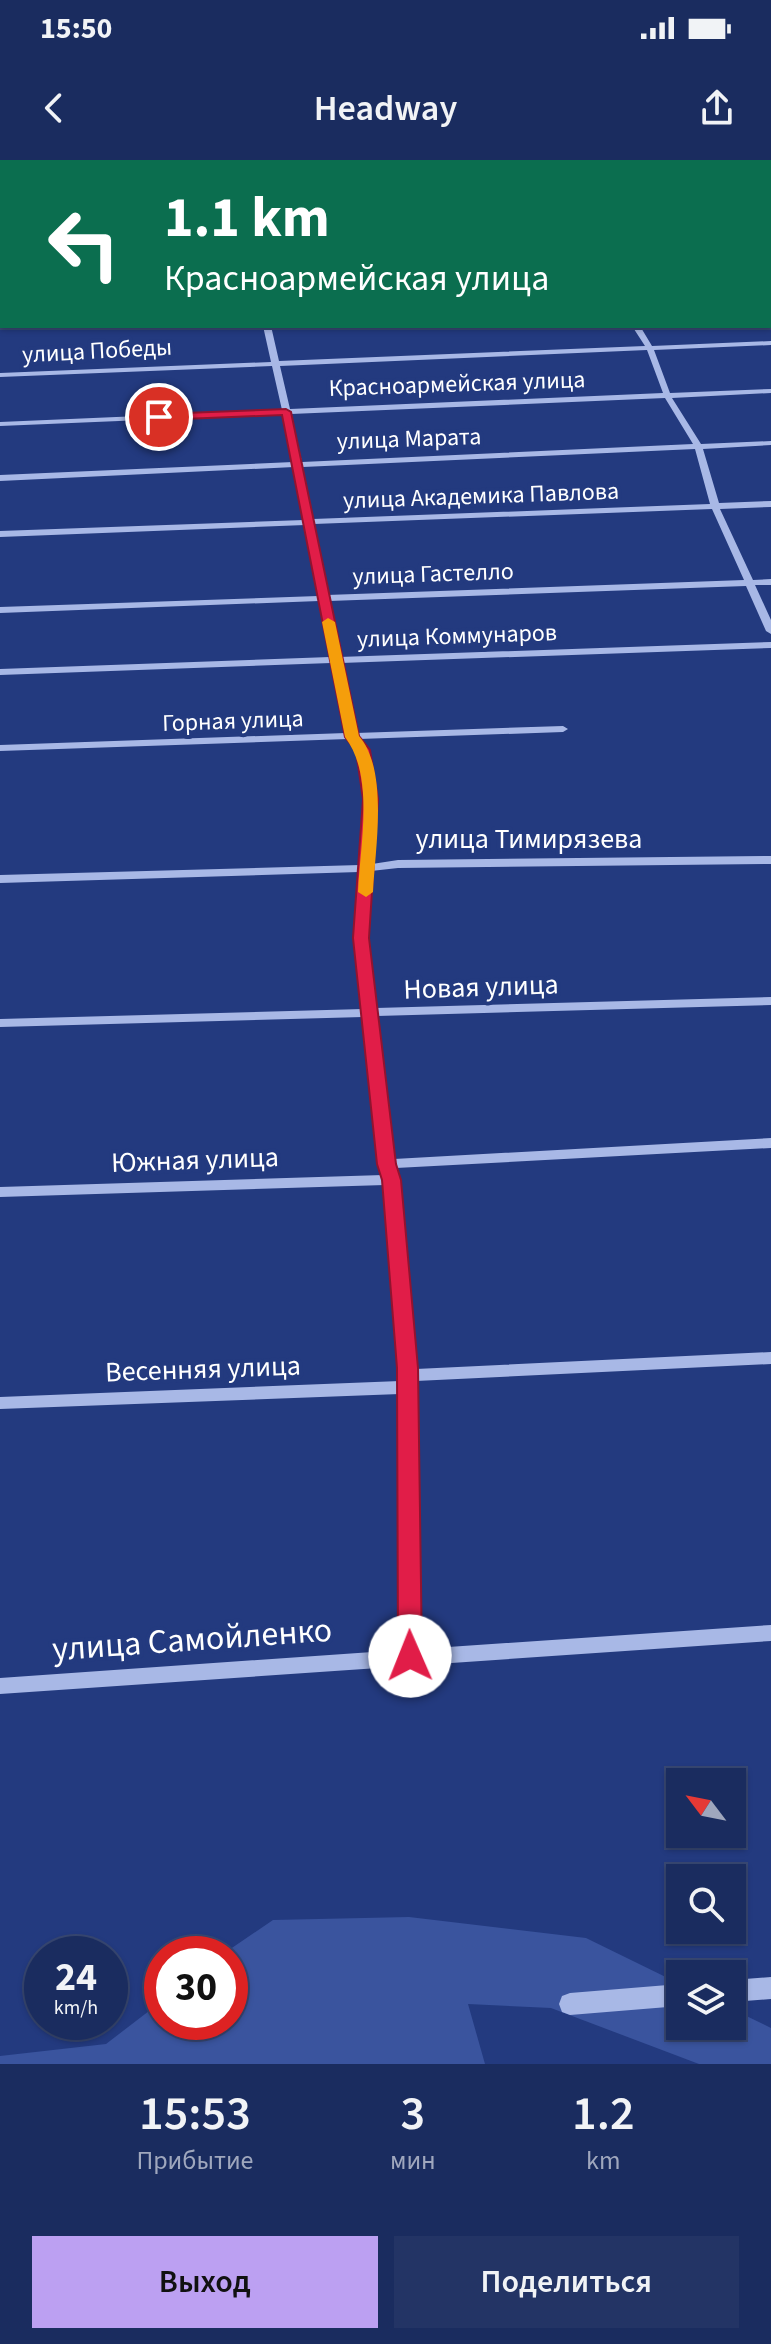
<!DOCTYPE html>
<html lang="ru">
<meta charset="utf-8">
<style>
body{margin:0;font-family:"Source Sans 3",sans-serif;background:#233465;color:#f1f3f6;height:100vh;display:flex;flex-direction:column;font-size:30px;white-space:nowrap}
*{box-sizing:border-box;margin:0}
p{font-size:26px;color:#9fa7bd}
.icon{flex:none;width:44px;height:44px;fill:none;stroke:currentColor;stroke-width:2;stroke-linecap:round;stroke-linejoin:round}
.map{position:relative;height:1904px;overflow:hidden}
.side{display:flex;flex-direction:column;background:#1a2c5f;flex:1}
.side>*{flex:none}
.banner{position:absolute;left:0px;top:0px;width:772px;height:168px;box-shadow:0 2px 6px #0004,0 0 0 2px #384874;background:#0b6e4f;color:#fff;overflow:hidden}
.needle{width:52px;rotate:302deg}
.buttons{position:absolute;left:666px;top:1608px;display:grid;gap:16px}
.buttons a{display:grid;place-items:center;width:80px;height:80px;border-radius:0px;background:#1a2c5f;box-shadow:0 2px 6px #0004,0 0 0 2px #384874;font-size:40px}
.speed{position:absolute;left:24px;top:1776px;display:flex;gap:16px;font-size:40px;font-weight:700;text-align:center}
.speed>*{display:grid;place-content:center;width:104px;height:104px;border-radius:50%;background:#1a2c5f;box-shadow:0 2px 6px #0004,0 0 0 2px #384874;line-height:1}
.speed small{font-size:20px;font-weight:400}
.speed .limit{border:12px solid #d22;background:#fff;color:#111}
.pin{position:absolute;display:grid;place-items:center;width:68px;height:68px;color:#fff;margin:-34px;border:4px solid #fff;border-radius:50%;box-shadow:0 2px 8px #0007}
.me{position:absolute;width:88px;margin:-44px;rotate:359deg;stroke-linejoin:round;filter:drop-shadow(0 0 6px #0008)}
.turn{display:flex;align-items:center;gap:28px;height:168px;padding:0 32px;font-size:36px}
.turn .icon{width:104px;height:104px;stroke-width:2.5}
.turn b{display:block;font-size:56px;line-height:68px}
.eta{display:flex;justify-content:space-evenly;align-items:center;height:136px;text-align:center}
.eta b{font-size:48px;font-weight:600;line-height:56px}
.button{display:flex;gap:16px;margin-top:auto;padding:16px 32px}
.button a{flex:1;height:92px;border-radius:0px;background:#bca0f2;color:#111;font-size:32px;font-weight:600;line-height:92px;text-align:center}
.button a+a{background:#233465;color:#f1f3f6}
.status{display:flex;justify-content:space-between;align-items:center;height:56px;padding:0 40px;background:#1a2c5f;direction:ltr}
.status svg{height:22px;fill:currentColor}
header{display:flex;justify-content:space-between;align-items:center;height:104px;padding:0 32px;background:#1a2c5f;font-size:36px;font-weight:600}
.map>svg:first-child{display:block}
</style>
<div class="status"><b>15:50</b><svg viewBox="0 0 49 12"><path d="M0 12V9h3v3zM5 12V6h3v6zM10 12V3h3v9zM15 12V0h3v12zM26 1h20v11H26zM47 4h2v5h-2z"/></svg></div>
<header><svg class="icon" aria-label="back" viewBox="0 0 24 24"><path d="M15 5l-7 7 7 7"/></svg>Headway<svg class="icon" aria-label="share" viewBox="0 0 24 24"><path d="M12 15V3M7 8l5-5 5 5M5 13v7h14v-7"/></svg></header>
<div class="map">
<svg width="771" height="1904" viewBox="0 0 771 1904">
<rect width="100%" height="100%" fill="#233a7f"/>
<!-- green -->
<path fill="#3a549e" d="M409 1757 586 1778 680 1824V1866H732V1849L771 1868V1904H699L551 1848 468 1844 485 1904H0V1896L106 1884 162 1841V1862H230V1794H223L273 1760Z"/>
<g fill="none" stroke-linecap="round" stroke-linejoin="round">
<!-- minor -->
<path fill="#a8b8e6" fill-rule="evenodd" d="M71 0H77V2H71Z
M542 0H548L549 2H543Z
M770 20H771V24H770Z
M0 45H2V49H0Z
M770 63H771V67H770Z
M0 83H2V87H0Z
M770 99H771V103H770Z
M0 125H2V129H0Z
M770 137H771V141H770Z
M0 166H52L48 168 0 170Z
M263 166H271L279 201 645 186 632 166H640L652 186 771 181V185L654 190 670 233 771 229V233L672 238 701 284 771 281V285L703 289 719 343 771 341V347L720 349 753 420 771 419V425H755L771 460V474L766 471 746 426 329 441 339 497 771 482V488L341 503 356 573 563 566 568 569 563 572 359 579C383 607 374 669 372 704L398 700 771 696V704L398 708 371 711 367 778 376 848 771 837V845L377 856 394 999 771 978V988L396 1008 399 1020 416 1209 771 1192V1204L416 1221 419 1489 771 1465V1481L0 1534V1518L401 1490 400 1234 0 1249V1237L400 1221 385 1025 0 1037V1027L383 1015 380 1004 363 857 0 867V859L363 849 355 778 359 712 0 723V715L360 705C362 669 373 608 348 579L0 591V585L346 573 331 503 0 515V509L330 497 319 441 0 453V447L318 436 305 365 0 377V371L304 360 294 307 0 321V315L293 302 283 254 0 266V262L282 250 272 206 0 217V213L271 202ZM647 190 663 233 290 249 280 206ZM665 238 693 284 302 302 291 254ZM695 289 710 344 313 359 303 307ZM712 349 744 420 327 435 314 364Z
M771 1817V1839L732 1842V1820Z
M680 1824V1846L570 1855 562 1852 559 1844 562 1836 570 1833Z"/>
<!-- major -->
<path fill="#e9edfd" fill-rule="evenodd" d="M374 0H521L373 2Z
M0 11H2V15H0Z"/>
<!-- rail -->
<path stroke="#fff" stroke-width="2" stroke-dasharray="6 3" stroke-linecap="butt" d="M6 2 13 0"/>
</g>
<!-- route -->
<path fill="#e11d48" stroke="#92132f" stroke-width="2" d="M286 249 291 252 359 576 370 590 378 639 369 778 396 1004 401 1020 418 1208 422 1496 419 1504 410 1507 401 1504 398 1496 397 1208 382 1020 377 1004 353 778 363 639 356 591 345 577 282 255 159 260 154 257 159 254Z"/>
<!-- slow -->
<path fill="#f59e0b" d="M328 458 335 462 359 576C389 611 375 688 373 732L366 737 358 732C360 684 375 617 345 577L322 462Z"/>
<g text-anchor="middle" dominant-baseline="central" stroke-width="8" stroke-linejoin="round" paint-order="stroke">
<!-- far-street labels -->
<g font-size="24" fill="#fff" stroke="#233a7f">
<text transform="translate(97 191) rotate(-3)">улица Победы</text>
<text transform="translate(457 224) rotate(-2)">Красноармейская улица</text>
<text transform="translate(409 279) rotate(-2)">улица Марата</text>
<text transform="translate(481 336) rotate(-2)">улица Академика Павлова</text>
<text transform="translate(433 414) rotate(-2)">улица Гастелло</text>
<text transform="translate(457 476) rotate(-2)">улица Коммунаров</text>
<text transform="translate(233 561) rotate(-2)">Горная улица</text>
</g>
<!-- street labels -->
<g font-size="28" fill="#fff" stroke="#233a7f">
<text x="529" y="679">улица Тимирязева</text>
<text transform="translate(481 827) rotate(-2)">Новая улица</text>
<text transform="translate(195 1000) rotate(-2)">Южная улица</text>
<text transform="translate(203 1209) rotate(-2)">Весенняя улица</text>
</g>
<!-- near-street labels -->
<g font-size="34" fill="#fff" stroke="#233a7f">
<text transform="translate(192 1480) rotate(-4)">улица Самойленко</text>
</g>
</g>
</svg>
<div class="buttons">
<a><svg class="needle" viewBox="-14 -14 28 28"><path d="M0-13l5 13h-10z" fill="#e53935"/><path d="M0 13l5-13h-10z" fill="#9fa7bd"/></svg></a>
<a><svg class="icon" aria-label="search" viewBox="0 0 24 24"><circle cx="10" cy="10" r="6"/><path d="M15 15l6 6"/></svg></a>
<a><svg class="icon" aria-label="layers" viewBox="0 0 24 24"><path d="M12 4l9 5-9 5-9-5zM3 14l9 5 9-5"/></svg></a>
</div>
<div class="speed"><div>24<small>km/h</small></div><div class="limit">30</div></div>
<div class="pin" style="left:159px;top:257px;background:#d93025"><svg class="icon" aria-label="arrive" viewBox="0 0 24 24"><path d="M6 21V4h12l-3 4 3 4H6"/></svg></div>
<svg class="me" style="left:410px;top:1496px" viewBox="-20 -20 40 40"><circle r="19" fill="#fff"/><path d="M0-13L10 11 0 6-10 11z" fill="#e11d48"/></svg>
<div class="banner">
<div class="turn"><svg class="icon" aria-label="left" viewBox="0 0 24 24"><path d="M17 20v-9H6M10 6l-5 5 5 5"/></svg><div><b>1.1 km</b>Красноармейская улица</div></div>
</div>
</div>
<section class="side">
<div class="eta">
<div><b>15:53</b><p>Прибытие</p></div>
<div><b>3</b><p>мин</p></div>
<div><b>1.2</b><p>km</p></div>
</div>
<div class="button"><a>Выход</a><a>Поделиться</a></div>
</section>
